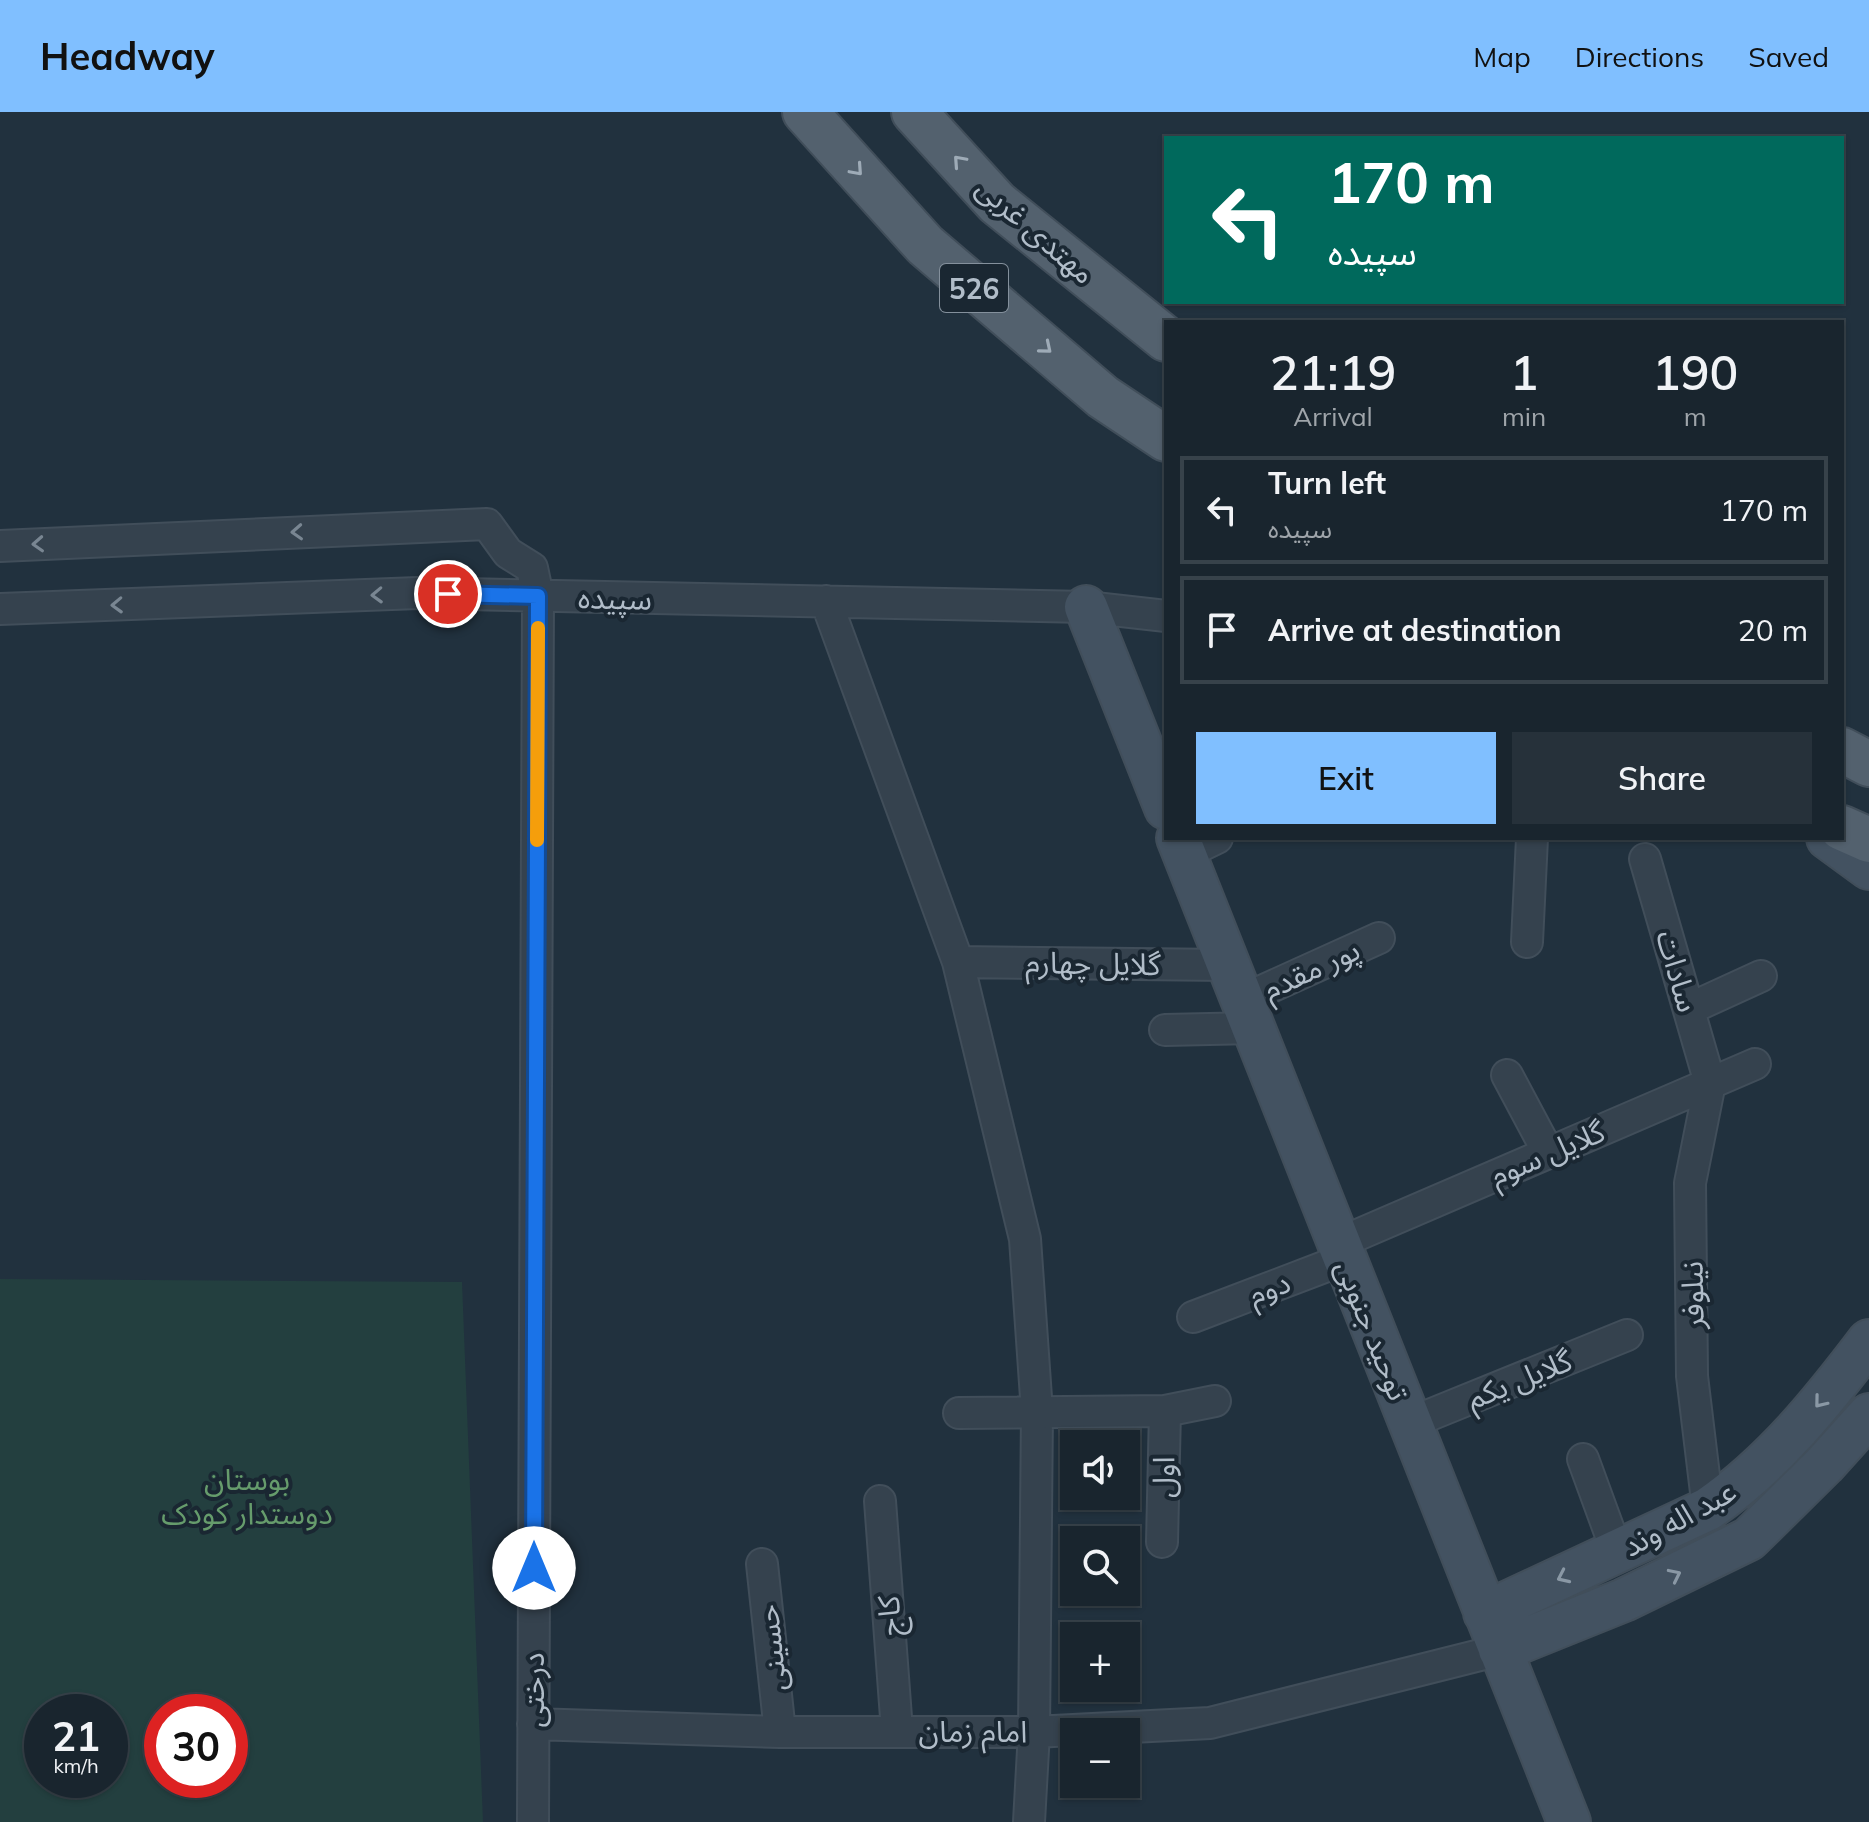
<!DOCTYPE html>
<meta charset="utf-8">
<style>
body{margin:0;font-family:Mulish,"Noto Sans Arabic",sans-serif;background:#26313a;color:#f1f3f6;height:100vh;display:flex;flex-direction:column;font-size:30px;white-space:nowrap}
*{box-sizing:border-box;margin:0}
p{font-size:26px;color:#9fa5aa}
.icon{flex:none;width:44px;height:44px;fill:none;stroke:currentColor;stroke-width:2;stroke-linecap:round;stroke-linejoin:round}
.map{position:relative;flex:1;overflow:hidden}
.drawer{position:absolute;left:1164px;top:208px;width:680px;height:520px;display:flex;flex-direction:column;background:#19252e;border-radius:0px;box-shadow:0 2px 6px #0004,0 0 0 2px #37424a}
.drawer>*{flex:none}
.top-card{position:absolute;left:1164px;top:24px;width:680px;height:168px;border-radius:0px;box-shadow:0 2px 6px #0004,0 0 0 2px #37424a;background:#00695c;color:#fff;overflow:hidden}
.controls{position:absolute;left:1060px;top:1318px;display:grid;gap:16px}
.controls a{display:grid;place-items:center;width:80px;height:80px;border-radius:0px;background:#19252e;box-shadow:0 2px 6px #0004,0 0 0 2px #37424a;font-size:40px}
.speed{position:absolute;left:24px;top:1582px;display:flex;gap:16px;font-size:40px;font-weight:700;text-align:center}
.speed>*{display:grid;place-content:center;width:104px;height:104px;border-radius:50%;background:#19252e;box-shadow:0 2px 6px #0004,0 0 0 2px #37424a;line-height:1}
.speed small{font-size:20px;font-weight:400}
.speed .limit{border:12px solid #d22;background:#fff;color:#111}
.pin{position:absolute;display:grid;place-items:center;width:68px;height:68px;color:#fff;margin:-34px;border:4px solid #fff;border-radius:50%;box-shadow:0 2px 8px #0007}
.me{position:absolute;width:88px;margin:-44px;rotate:0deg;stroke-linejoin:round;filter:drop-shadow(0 0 6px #0008)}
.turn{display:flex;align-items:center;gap:28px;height:168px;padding:0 32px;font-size:36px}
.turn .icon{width:104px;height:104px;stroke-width:2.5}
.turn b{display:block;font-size:56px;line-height:68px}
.eta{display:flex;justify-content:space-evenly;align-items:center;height:136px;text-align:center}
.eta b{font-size:48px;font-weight:600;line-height:56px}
.cta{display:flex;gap:16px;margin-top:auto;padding:16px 32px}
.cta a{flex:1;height:92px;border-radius:0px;background:#80bfff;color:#111;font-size:32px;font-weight:600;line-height:92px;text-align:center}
.cta a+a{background:#26313a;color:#f1f3f6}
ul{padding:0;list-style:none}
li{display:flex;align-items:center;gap:24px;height:108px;margin:0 16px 12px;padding:0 16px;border:4px solid #37424a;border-radius:0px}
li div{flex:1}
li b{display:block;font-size:30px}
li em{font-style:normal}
header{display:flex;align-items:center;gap:48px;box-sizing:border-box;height:112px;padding:0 40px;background:#80bfff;color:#111}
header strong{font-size:38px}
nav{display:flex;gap:44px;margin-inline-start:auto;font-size:28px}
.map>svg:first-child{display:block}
</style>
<header>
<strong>Headway</strong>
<nav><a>Map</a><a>Directions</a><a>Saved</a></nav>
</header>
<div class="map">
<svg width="1869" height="1710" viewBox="0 0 1869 1710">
<rect width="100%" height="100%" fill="#21313e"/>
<!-- green -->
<path fill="#233f3f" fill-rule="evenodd" d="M0 1167 462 1170 483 1710H0ZM42 1600H110V1668H42ZM162 1600H230V1668H162Z"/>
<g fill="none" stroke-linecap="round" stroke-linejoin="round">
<defs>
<path id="street" d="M0 434 487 412 508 441 532 456 538 484 533 1710
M826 489 958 850 1025 1127 1037 1300 1034 1620 1029 1710
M0 497 418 481 1086 495 1166 504
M1184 742 1217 726
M1645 747 1710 971 1690 1071 1692 1264 1708 1397
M1527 830 1532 726
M958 850 1228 853
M1242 888 1379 826
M1689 897 1761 864
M1165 918 1254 916
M1507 963 1548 1040
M1339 1131 1755 952
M1193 1205 1345 1147
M959 1301 1165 1299 1215 1289
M1410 1311 1627 1223
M1583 1347 1617 1440
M880 1389 897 1619
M1162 1430 1165 1299
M762 1452 780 1620
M533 1612 780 1620H1034L1210 1611 1500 1538"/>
<path id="secondary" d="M1086 495 1166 696
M1178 726 1569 1710
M1828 726 1869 756
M1485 1501 1708 1397C1773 1352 1822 1291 1869 1229
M1500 1538 1624 1488 1749 1427 1824 1353 1869 1303"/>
<path id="primary" d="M805 0 925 133 1103 285 1166 327
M914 0 997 91 1166 227
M1842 638 1869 652
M1842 716 1869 728"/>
</defs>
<!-- street casing -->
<use href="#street" stroke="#414e5a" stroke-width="34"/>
<!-- secondary casing -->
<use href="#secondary" stroke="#414e5a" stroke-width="46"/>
<!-- primary casing -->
<use href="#primary" stroke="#414e5a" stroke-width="48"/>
<!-- street -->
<use href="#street" stroke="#35424e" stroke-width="30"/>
<!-- secondary -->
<use href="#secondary" stroke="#435261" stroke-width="42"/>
<!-- primary -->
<use href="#primary" stroke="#53616e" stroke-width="44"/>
</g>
<!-- one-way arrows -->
<defs><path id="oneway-chevron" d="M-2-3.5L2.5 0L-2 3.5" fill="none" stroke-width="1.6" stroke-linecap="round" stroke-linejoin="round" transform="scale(2)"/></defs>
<g stroke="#9eabb7">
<use href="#oneway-chevron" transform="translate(959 49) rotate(-132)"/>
<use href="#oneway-chevron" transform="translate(857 58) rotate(48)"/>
<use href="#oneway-chevron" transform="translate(1046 236) rotate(40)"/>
</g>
<g stroke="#798692">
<use href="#oneway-chevron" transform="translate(297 420) rotate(177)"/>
<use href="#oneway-chevron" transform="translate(38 432) rotate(177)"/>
<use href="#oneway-chevron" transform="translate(377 483) rotate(178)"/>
<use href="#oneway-chevron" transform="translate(117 493) rotate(178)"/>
</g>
<g stroke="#8a98a5">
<use href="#oneway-chevron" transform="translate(1820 1290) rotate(129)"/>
<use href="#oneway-chevron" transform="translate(1675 1463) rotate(-26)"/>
<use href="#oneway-chevron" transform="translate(1563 1465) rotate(155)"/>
</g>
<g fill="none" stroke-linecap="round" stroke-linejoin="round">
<defs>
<path id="route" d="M448 482 538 484 534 1456"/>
</defs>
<!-- route casing -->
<use href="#route" stroke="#114b97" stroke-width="20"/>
<!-- route -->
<use href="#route" stroke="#1a73e8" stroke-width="14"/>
<!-- slow -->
<path stroke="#f59e0b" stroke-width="14" d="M537 728 538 516"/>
</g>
<g text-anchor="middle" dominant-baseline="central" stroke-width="8" stroke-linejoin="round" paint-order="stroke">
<!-- shield labels -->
<rect fill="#1a2732" stroke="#84909c" stroke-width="2" x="940" y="152" width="68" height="48" rx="6"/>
<g font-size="28" font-weight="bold" fill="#b1bdc9">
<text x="974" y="176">526</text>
</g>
<!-- street labels -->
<g font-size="30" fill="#b1bdc9" stroke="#1a2732">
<text transform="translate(1036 118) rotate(41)">مهتدی غربی</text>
<text transform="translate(615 486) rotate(1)">سپیده</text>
<text transform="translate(1093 851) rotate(1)">گلایل چهارم</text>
<text transform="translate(1311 857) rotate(-25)">پور مقدم</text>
<text transform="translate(1678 859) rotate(74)">سادات</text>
<text transform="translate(1547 1041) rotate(-23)">گلایل سوم</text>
<text transform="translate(1269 1176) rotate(-21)">دوم</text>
<text transform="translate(1692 1183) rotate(-91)">نیلوفر</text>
<text transform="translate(1373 1218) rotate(68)">توحید جنوبی</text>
<text transform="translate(1519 1267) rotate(-22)">گلایل یکم</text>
<text transform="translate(1163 1365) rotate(-89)">اول</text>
<text transform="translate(1679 1406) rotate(-29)">عبد اله وند</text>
<text transform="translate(889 1504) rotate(-94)">کاج</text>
<text transform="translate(771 1536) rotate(-96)">حسینی</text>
<text transform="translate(533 1578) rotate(-90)">درختی</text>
<text x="973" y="1619">امام زمان</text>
</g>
<!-- park labels -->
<g font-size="30" fill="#669c6c" stroke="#1a2732">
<text x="247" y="1367">بوستان<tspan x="247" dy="34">دوستدار کودک</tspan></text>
</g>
</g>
</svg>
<div class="controls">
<a><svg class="icon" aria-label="sound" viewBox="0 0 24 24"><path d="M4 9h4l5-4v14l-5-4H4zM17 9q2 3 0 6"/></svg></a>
<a><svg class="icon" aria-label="search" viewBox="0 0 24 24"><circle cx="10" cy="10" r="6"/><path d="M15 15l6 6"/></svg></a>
<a>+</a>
<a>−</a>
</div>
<div class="speed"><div>21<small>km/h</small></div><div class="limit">30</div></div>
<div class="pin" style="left:448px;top:482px;background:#d93025"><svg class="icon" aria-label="arrive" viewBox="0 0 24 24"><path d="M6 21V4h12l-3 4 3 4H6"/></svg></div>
<svg class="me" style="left:534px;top:1456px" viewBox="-20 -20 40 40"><circle r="19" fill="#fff"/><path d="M0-13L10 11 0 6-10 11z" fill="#1a73e8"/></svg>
<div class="top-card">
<div class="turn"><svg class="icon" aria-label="left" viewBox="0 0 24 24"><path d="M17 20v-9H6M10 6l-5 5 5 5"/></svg><div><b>170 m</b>سپیده</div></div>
</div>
<section class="drawer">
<div class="eta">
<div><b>21:19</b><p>Arrival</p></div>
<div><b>1</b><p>min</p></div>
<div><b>190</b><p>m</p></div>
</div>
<ul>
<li><svg class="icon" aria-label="left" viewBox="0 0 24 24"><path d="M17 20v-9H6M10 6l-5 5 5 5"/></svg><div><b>Turn left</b><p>سپیده</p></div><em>170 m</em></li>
<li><svg class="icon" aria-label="arrive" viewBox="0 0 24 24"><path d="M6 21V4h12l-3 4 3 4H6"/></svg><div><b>Arrive at destination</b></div><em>20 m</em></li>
</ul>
<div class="cta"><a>Exit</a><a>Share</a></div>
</section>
</div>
